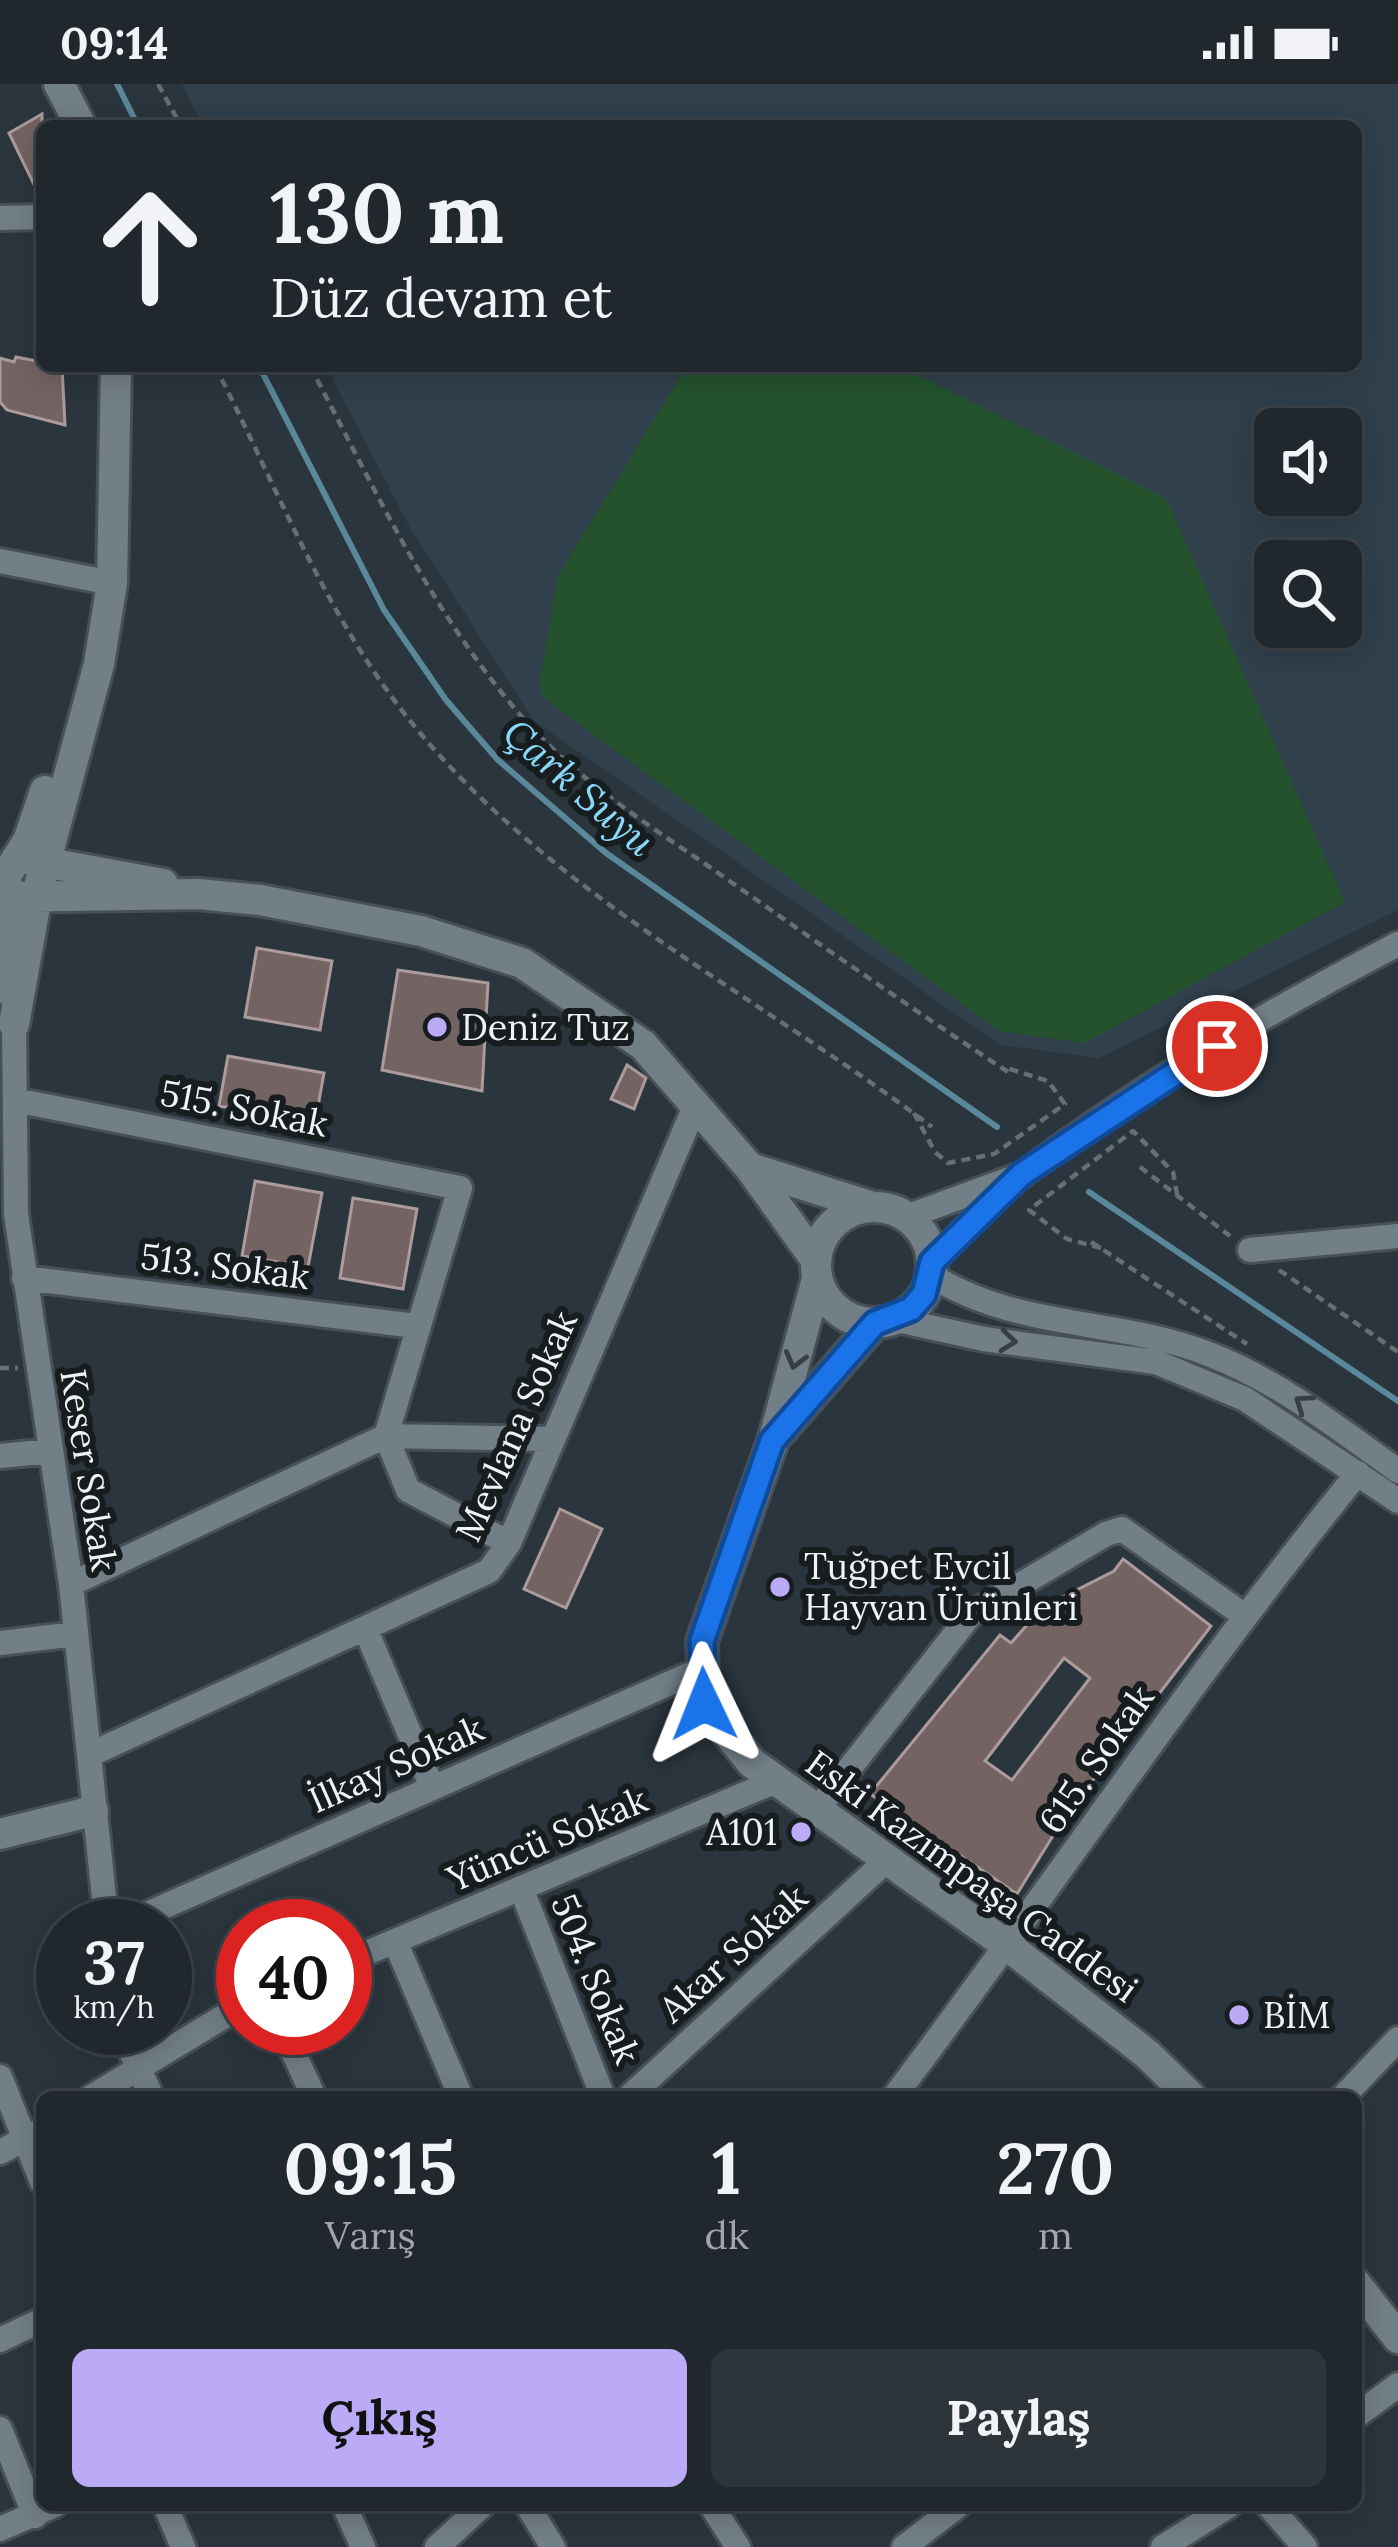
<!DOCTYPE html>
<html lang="tr">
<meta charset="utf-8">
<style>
body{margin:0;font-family:Lora,serif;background:#2d343a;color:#f1f3f6;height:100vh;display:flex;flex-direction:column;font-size:45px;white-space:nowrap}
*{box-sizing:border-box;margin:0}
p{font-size:39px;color:#a2a6aa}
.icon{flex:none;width:66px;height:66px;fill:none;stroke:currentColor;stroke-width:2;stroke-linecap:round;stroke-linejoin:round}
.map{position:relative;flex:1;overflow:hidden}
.panel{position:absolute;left:36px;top:2007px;width:1326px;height:420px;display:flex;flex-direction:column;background:#20282e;border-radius:18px;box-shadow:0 6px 30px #0003,0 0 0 3px #3d444a}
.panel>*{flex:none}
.guide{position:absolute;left:36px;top:36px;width:1326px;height:252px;border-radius:18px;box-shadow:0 6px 30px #0003,0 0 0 3px #3d444a;background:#20282e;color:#f1f3f6;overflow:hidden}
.fabs{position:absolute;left:1254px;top:324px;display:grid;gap:24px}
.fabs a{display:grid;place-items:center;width:108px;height:108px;border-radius:18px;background:#20282e;box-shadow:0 6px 30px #0003,0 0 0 3px #3d444a;font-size:60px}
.speed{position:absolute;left:36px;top:1815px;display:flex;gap:24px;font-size:60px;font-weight:700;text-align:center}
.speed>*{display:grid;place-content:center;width:156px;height:156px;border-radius:50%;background:#20282e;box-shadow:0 6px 30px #0003,0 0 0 3px #3d444a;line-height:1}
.speed small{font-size:30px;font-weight:400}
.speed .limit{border:18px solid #d22;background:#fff;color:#111}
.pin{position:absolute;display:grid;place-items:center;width:102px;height:102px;color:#fff;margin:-51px;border:6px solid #fff;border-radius:50%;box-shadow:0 3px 12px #0007}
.me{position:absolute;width:132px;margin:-66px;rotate:358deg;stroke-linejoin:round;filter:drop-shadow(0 0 9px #0008)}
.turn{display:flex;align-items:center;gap:42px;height:252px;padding:0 36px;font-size:54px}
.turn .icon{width:156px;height:156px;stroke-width:2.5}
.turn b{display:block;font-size:84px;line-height:102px}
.eta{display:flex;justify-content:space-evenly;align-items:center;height:204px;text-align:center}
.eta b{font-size:72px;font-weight:700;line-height:84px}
.primary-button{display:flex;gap:24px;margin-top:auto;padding:24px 36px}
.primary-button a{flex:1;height:138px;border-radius:18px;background:#bbaaf6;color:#111;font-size:48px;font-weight:700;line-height:138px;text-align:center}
.primary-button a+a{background:#2d343a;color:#f1f3f6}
.status{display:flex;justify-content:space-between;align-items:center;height:84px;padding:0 60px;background:#20282e;direction:ltr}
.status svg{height:33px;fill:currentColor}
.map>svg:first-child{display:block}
</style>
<div class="status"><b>09:14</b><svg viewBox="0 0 49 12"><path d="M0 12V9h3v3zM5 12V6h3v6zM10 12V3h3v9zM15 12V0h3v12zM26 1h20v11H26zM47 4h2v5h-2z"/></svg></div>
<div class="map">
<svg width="1398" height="2463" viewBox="0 0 1398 2463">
<rect width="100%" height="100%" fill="#2b353d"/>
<!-- built -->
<path fill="#30404c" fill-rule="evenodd" d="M182 0H1398V826L1099 974 1000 961 533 636 409 442 326 282H1356V42H203ZM1275 345H1341V411H1275ZM1275 477H1341V543H1275Z"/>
<!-- green -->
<path fill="#23522d" d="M687 282H899L1166 414 1345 818 1085 959 999 947 560 626 542 612 540 596 558 492Z"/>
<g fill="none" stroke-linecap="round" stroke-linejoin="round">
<!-- stream -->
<path stroke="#59889a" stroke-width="6" d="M117 0 138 42
M259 282 384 526 446 616 498 676 606 769 997 1043
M1089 1108 1398 1317"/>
</g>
<!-- building -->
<path fill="#736463" stroke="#ab9b9a" stroke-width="3" fill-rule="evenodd" d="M42 30V117L9 49Z
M16 273 62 282 65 341 7 326 0 318V274L14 278Z
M257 864 332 877 320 946 245 933Z
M398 886 488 899 482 1007 382 986Z
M228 972 324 989 315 1039 219 1022Z
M627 981 646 994 634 1025 611 1015Z
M255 1097 322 1109 308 1183 242 1172Z
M353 1114 417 1125 403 1205 340 1194Z
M560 1425 602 1445 566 1524 524 1505Z
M1123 1475 1211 1542 1064 1734 1017 1810 870 1710 1000 1551 1011 1559 1043 1523 1114 1487ZM1064 1574 1090 1594 1012 1696 985 1677Z"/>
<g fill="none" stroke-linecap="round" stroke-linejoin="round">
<defs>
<path id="minor" d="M0 134 42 133
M0 477 112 499
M14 940 16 1130 71 1500 107 1842
M15 1016 460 1104 386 1352 71 1500
M906 1133 1015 1093
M1250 1166 1398 1152
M932 1178C963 1148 992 1114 1026 1088 1141 1001 1270 927 1398 860
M931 1191C1016 1246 1119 1234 1211 1271 1280 1298 1338 1344 1398 1387
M24 1194 416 1242
M893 1235 984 1255 1156 1278 1245 1315 1398 1417
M0 1372 50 1367
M509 1459 408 1406 386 1352 553 1355
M365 1544 432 1703
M0 1559 75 1550
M89 1671 489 1487 509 1459 696 1020
M816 1727 971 1530 1106 1450 1122 1445 1242 1530
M521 1804 603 2013
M120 1842 702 1585
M395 1857 461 2013
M345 1878 776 1697
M120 1944 152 2013
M282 1944 314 2013
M0 1993 42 2098
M91 2013 243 1921
M629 2013 886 1777
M894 2013C1051 1806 1194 1590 1358 1389
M1343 2013 1398 1955
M0 2068 42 2046
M0 2256 42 2236
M1356 2332 1398 2301
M0 2345 35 2432
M165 2421 183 2463
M344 2421 363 2463
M527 2421 553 2463
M711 2421 738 2463
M1268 2421 1305 2463
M0 2445 55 2421
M437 2463 483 2421
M904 2463 959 2421
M1163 2463 1230 2421"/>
<path id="tertiary" d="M59 0 81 42
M27 775 163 800
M0 813 198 810 260 816 421 847 522 879 643 961 750 1084 816 1176
M10 907 6 791 28 757 45 707
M14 940 38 806 99 580 112 499 116 282
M750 1084 870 1122
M816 1181a58 58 0 1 1 116 0a58 58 0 1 1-116 0Z
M817 1195 773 1357 702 1557 704 1620 752 1679 1008 1862 1147 1970 1191 2013
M780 1348 875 1239
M0 1750 93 1727
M1356 2200 1398 2254"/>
</defs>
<!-- minor casing -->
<use href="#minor" stroke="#475056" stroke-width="30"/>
<!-- tertiary casing -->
<use href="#tertiary" stroke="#475056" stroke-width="36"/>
<!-- path -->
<path stroke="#666f76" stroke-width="4.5" stroke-dasharray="9 6" stroke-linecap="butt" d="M158 0 181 42
M215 282C270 389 316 507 386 605 523 797 747 903 932 1043
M310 282C375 405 430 527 522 633 576 695 647 740 714 786 812 855 909 923 1008 988
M914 1029 935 1068 948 1079 994 1070 1065 1020 1048 997 1007 984
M1140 1083 1230 1152
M1091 1158 1247 1260
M1101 1164 1067 1155 1029 1126 1133 1047 1173 1088 1177 1110
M1279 1186 1398 1268
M0 1284H18"/>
<!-- minor -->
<use href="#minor" stroke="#737f87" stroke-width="24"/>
<!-- tertiary -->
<use href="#tertiary" stroke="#737f87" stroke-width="30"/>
</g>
<!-- one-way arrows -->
<defs><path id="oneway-chevron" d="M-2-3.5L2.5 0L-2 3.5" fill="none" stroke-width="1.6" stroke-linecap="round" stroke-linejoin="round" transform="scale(3)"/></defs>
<g stroke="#373f43">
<use href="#oneway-chevron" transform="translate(1008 1257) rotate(6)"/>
<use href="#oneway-chevron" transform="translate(795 1276) rotate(105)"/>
<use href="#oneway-chevron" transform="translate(1303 1319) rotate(-145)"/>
</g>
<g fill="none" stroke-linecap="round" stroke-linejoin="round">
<defs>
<path id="route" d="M704 1620 702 1557 772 1357 875 1239 911 1225 924 1210 932 1178 1022 1090 1217 962"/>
</defs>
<!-- route casing -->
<use href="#route" stroke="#114b97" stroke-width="30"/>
<!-- route -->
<use href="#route" stroke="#1a73e8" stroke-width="21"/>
</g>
<!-- markers -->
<g fill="#bbaaf6" stroke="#171c1f" stroke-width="4.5">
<circle cx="437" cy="943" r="12"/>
<circle cx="780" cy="1503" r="12"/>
<circle cx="801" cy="1748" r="12"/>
<circle cx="1239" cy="1931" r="12"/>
</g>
<g text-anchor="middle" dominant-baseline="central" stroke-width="12" stroke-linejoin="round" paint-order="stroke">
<!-- poi labels -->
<g font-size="36" fill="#edf3f8" stroke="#171c1f" text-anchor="start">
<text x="461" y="943">Deniz Tuz</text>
<text x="804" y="1482">Tuğpet Evcil<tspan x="804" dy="41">Hayvan Ürünleri</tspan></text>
<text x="777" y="1748" text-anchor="end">A101</text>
<text x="1263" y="1931">BİM</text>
</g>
<!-- street labels -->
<g font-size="36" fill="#edf3f8" stroke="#171c1f">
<text transform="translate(244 1024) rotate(11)">515. Sokak</text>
<text transform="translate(225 1182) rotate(7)">513. Sokak</text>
<text transform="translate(516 1342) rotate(-66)">Mevlana Sokak</text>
<text transform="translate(89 1386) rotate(81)">Keser Sokak</text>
<text transform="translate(1096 1675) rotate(-55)">615. Sokak</text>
<text transform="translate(396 1680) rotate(-24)">İlkay Sokak</text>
<text transform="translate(547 1755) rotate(-23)">Yüncü Sokak</text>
<text transform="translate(972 1792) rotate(36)">Eski Kazımpaşa Caddesi</text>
<text transform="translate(733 1869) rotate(-42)">Akar Sokak</text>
<text transform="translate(596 1895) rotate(68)">504. Sokak</text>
</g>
<!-- water labels -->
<g font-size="39" font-style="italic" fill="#88d8f9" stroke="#171c1f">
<text transform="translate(579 703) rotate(41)">Çark Suyu</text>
</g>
</g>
</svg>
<div class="fabs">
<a><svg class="icon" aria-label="sound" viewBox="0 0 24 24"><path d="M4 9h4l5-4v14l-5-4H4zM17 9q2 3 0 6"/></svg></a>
<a><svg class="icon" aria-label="search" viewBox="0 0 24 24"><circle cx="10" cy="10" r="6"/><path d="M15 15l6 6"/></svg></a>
</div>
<div class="speed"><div>37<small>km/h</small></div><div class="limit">40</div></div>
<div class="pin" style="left:1217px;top:962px;background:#d93025"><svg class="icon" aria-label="arrive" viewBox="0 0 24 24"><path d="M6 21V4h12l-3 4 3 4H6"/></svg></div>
<svg class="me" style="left:704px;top:1620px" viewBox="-20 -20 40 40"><path d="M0-17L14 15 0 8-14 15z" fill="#1a73e8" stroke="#fff" stroke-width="4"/></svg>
<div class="guide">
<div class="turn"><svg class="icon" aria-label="ahead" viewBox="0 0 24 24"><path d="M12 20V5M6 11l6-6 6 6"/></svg><div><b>130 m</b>Düz devam et</div></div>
</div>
<section class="panel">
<div class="eta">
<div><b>09:15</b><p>Varış</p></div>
<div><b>1</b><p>dk</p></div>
<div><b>270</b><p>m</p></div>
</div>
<div class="primary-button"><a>Çıkış</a><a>Paylaş</a></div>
</section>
</div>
